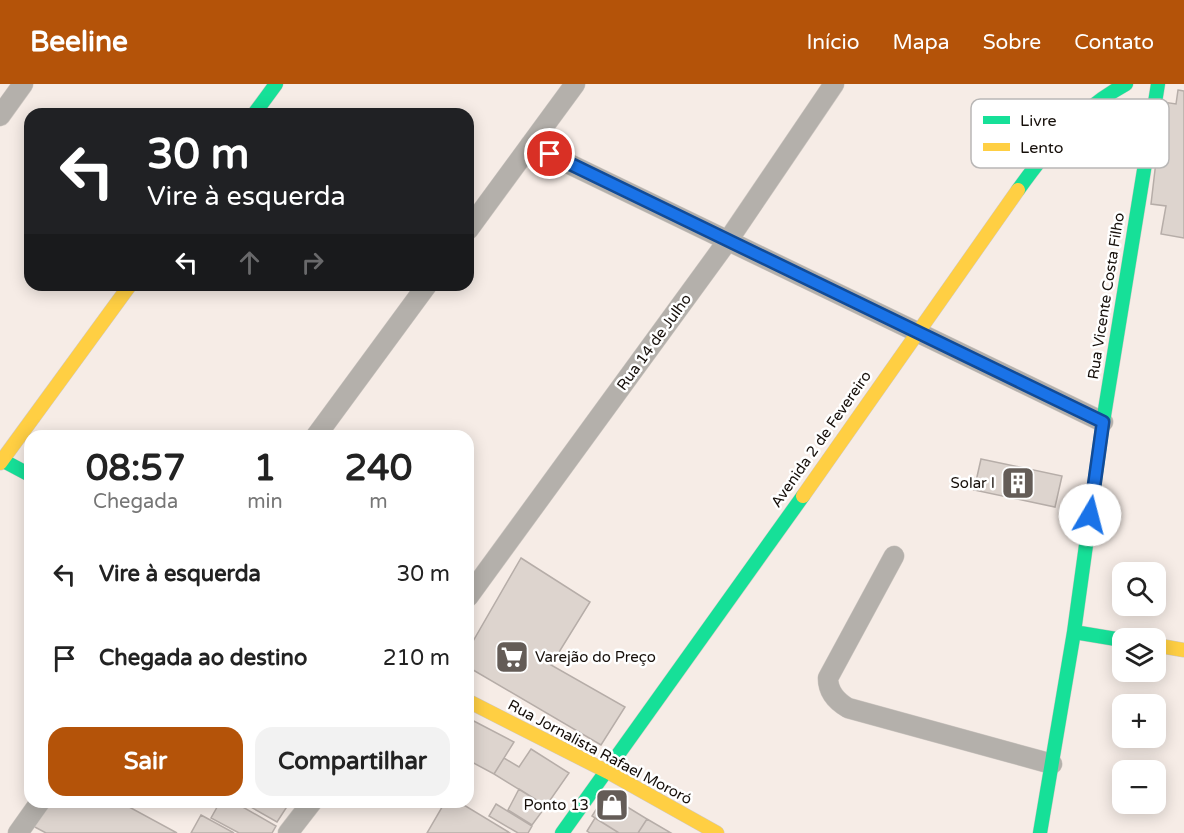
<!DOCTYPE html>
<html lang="pt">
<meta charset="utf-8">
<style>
body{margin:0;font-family:"Varela Round",sans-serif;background:#f2f2f2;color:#222;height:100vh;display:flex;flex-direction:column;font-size:22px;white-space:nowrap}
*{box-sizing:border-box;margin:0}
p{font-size:20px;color:#767676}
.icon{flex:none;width:33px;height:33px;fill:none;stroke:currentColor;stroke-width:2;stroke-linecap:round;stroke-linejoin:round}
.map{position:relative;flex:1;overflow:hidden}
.drawer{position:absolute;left:24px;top:346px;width:450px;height:378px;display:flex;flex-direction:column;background:#fff;border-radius:18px;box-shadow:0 3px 15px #0003}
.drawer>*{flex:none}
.hud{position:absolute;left:24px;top:24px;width:450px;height:183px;border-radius:18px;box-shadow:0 3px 15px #0003;background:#202124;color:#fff;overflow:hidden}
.buttons{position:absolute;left:1112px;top:478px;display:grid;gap:12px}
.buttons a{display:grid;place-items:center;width:54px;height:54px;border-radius:12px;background:#fff;box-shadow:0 3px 15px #0003;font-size:30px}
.pin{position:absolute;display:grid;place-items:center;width:51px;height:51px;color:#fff;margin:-26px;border:3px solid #fff;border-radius:50%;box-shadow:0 2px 6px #0007}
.me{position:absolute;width:66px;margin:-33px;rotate:8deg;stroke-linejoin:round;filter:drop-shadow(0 0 4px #0008)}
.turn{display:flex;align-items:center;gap:21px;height:126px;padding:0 24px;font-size:27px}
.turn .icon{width:78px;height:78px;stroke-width:2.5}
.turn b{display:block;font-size:42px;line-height:51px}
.lanes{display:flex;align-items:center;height:57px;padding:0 24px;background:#0003;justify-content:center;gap:30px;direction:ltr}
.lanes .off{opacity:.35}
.eta{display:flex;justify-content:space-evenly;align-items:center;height:102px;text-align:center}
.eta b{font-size:36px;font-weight:800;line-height:42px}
.cta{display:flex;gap:12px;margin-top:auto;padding:12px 24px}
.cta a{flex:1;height:69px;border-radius:18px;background:#b45309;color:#fff;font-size:24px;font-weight:800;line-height:69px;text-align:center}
.cta a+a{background:#f2f2f2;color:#222}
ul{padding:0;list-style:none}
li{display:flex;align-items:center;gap:18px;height:84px;padding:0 24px}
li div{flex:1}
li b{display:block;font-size:22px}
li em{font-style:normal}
header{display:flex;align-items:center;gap:36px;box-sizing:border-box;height:84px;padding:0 30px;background:#b45309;color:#fff}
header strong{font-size:28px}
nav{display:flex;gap:33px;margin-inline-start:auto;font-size:21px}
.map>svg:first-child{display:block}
</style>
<header>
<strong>Beeline</strong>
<nav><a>Início</a><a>Mapa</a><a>Sobre</a><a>Contato</a></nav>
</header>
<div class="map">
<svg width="1184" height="749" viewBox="0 0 1184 749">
<rect width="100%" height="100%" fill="#f6ece6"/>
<!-- building -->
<path fill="#ddd4ce" stroke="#b6ada8" stroke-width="1.5" d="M1178 6 1184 7V154L1161 150 1166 122 1151 120 1163 18 1176 20Z
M981 375 1062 392 1055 423 974 406Z
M521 474 590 518 551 581 625 623 601 661 468 583V566Z
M468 634 514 658 494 690 468 676Z
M531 665 569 689 546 722 494 690 504 674 519 683Z
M519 705 546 722 532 741 508 726Z
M606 710 647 735 638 749H619L592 732Z
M48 718H120L177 749H46L31 741Z
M220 718H234L276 742 272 749H239L211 734Z
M242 718H290L277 738Z
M445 718H459L510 749H427Z
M496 720 532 742 528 749H518L489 732Z
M201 731 234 749H191Z
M595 734 619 749H590L587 747Z
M647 735 671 749H638Z"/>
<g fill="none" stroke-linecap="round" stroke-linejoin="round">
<defs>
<path id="street" d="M0 32 23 0
M530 61 1103 338
M468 146 575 0
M316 352 427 201
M894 472 828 594C828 608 836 617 848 624L1052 680
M468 513 729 155 834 0
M18 749 40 718
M288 749 312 718"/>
<path id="fast" d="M254 30 276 0
M1018 106C1048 64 1079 25 1126 0
M0 375 30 391
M1074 548 1103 338 1158 0
M562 749 803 412
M1040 749 1074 548 1122 556"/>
<path id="slow" d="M0 379 130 201
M803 412 1018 106
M1155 561 1184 566
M468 617 608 688 717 749"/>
</defs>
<!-- street casing -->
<use href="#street" stroke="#d0c9c4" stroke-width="21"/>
<!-- fast casing -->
<use href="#fast" stroke="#d0c9c4" stroke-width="15"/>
<!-- slow casing -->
<use href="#slow" stroke="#d0c9c4" stroke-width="15"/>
<!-- street -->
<use href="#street" stroke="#b4b0ab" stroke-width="20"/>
<!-- fast -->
<use href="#fast" stroke="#16e098" stroke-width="14"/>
<!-- slow -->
<use href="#slow" stroke="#ffcf43" stroke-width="14"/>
</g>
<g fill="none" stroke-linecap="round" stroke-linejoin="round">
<defs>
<path id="route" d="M550 70 1103 338 1090 431"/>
</defs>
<!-- route casing -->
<use href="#route" stroke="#114b97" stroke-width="15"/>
<!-- route -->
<use href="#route" stroke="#1a73e8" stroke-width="10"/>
</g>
<!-- icons -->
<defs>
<symbol id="building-square" viewBox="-11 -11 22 22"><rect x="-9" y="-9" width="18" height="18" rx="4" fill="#645c57" stroke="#fff"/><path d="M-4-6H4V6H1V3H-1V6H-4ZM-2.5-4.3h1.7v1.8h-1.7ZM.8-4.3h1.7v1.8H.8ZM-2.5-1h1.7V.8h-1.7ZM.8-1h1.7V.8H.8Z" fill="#fff"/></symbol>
<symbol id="supermarket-square" viewBox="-11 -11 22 22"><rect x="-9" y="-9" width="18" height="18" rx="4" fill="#645c57" stroke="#fff"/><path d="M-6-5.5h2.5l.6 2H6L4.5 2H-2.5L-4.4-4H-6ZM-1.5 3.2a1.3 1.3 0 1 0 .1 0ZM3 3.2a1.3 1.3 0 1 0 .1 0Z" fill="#fff"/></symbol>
<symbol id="shop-square" viewBox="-11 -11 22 22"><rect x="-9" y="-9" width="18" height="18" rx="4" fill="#645c57" stroke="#fff"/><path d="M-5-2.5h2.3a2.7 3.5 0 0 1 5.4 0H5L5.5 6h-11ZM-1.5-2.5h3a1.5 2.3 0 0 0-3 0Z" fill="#fff"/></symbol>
</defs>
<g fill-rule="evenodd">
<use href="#building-square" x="999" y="380" width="38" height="38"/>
<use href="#supermarket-square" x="493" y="554" width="38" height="38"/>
<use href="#shop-square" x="593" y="702" width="38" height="38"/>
</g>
<g text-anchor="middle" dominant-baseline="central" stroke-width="5" stroke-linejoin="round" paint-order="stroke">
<!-- street labels -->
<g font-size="15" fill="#160f0a" stroke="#fff">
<text transform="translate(1106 212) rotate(-81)">Rua Vicente Costa Filho</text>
<text transform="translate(654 258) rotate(-54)">Rua 14 de Julho</text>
<text transform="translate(821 355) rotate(-55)">Avenida 2 de Fevereiro</text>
<text transform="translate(600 668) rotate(28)">Rua Jornalista Rafael Mororó</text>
</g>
<!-- poi labels -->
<g font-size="15" fill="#160f0a" stroke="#fff" text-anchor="end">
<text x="995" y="399">Solar I</text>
<text x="535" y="573" text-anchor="start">Varejão do Preço</text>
<text x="589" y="721">Ponto 13</text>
</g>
</g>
<!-- legend -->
<rect x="971" y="15" width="198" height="69" rx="9" fill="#fff" stroke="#b9b7b6" stroke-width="1.5"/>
<rect x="983" y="32" width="27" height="8" fill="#16e098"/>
<rect x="983" y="59" width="27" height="8" fill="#ffcf43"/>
<g font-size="16" fill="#160f0a">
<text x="1020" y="42">Livre</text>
<text x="1020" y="69">Lento</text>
</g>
</svg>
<div class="buttons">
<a><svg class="icon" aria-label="search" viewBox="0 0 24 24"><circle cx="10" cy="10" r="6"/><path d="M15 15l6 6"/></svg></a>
<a><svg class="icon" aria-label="layers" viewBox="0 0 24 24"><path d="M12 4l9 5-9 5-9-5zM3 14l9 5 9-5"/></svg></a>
<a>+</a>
<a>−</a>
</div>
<div class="pin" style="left:550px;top:70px;background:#d93025"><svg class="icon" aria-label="arrive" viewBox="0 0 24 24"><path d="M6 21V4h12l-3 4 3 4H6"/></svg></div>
<svg class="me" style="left:1090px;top:431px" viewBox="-20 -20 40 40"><circle r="19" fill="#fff"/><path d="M0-13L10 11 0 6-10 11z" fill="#1a73e8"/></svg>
<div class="hud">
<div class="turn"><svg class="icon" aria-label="left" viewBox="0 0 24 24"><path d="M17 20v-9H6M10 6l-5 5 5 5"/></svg><div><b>30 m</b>Vire à esquerda</div></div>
<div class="lanes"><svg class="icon" aria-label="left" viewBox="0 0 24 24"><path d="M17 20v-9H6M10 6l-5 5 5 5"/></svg><svg class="icon off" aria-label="ahead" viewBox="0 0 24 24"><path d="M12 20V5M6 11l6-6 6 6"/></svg><svg class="icon off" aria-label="right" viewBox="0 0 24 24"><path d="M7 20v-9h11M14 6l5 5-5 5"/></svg></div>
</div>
<section class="drawer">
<div class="eta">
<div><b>08:57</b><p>Chegada</p></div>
<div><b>1</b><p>min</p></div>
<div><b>240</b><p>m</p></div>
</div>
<ul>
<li><svg class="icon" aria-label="left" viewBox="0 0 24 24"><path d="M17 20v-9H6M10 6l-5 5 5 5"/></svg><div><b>Vire à esquerda</b></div><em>30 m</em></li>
<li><svg class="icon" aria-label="arrive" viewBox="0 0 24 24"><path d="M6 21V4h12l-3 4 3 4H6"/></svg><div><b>Chegada ao destino</b></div><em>210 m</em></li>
</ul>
<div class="cta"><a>Sair</a><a>Compartilhar</a></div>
</section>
</div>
